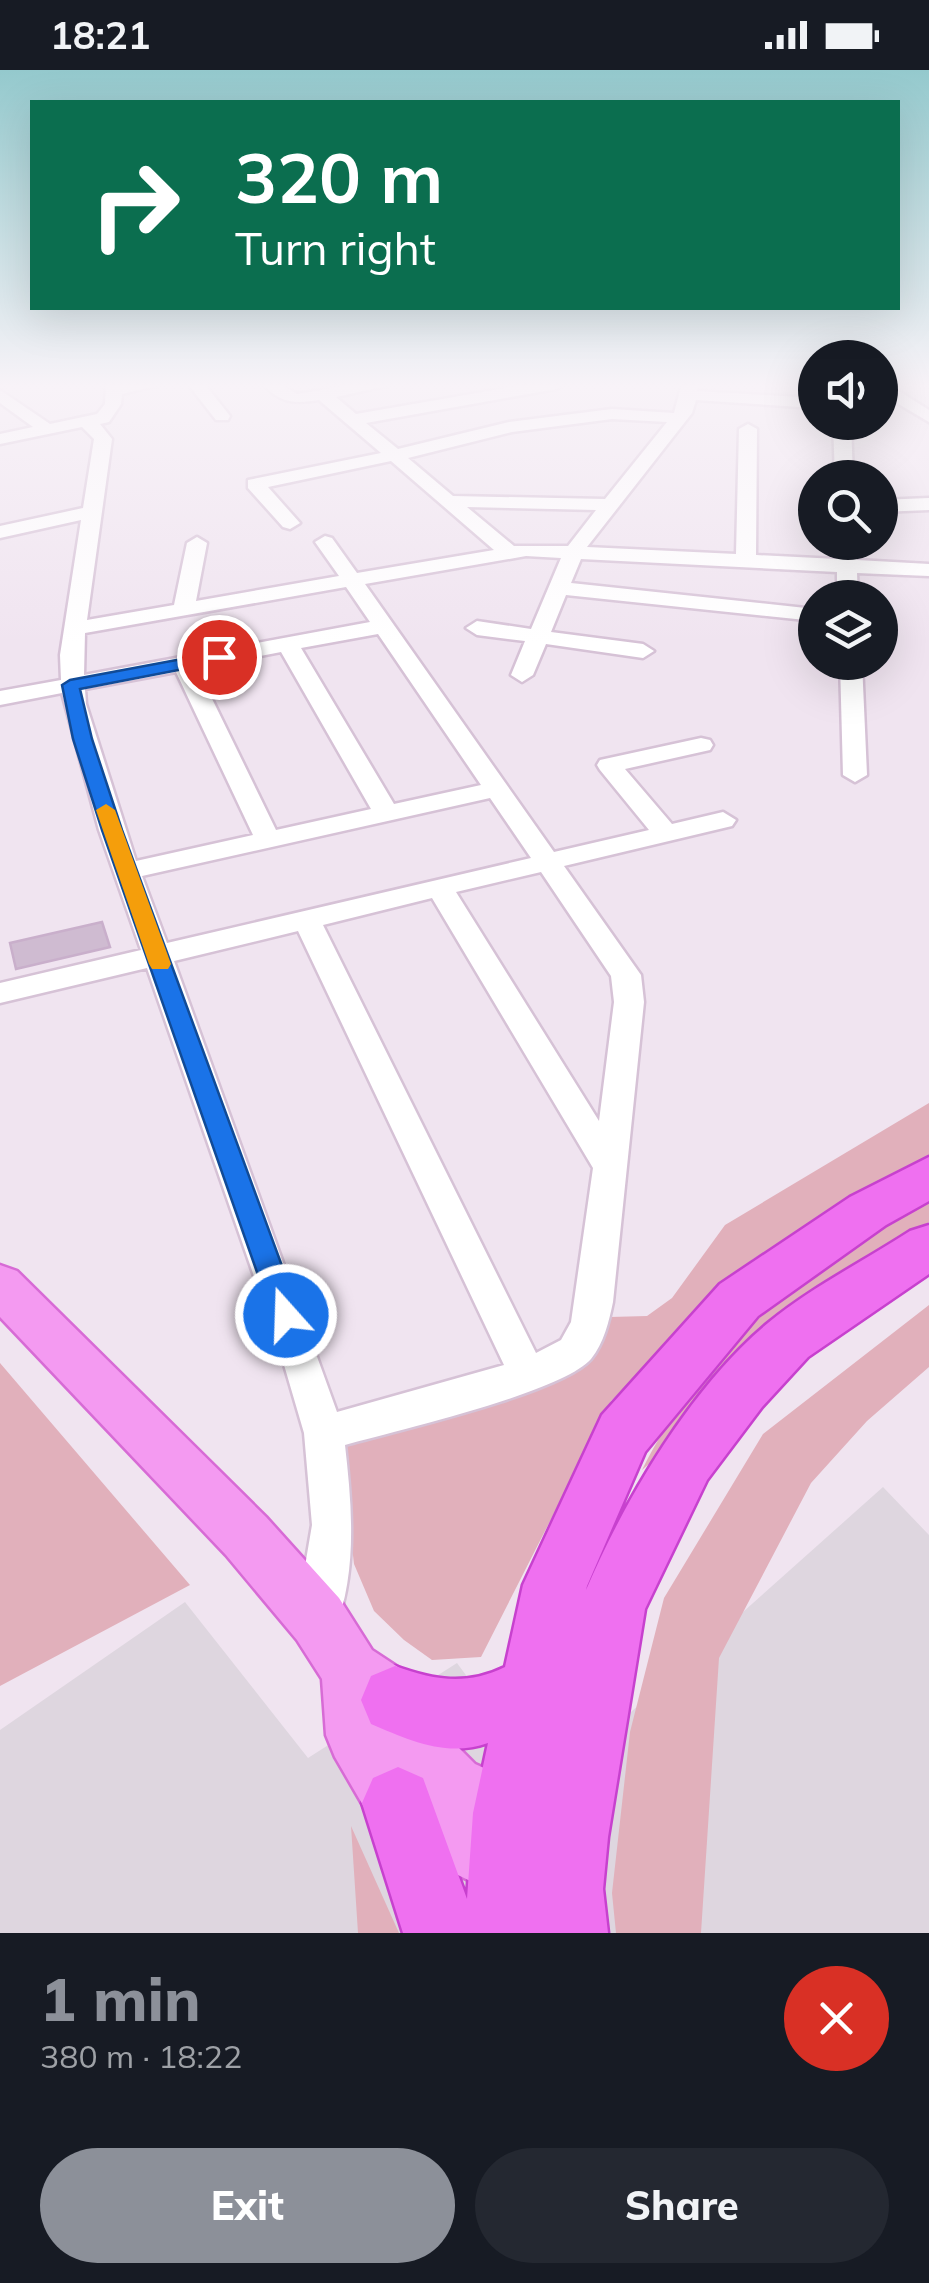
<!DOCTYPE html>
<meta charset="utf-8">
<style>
body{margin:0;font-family:Mulish,sans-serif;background:#242831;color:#f1f3f6;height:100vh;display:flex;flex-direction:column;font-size:38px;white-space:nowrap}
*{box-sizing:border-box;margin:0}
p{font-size:32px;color:#9ea1a6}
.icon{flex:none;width:55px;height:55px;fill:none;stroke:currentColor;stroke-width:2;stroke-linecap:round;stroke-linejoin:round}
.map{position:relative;height:1863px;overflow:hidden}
.sheet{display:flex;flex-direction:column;background:#171b24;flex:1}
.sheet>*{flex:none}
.banner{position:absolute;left:30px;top:30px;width:870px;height:210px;border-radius:0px;box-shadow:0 10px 40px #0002;background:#0b6e4f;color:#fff;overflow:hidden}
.buttons{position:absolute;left:798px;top:270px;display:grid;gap:20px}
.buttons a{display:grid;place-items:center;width:100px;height:100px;border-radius:50%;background:#171b24;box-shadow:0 10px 40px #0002;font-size:50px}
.pin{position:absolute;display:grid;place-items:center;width:85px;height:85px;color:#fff;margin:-42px;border:5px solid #fff;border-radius:50%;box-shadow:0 2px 10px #0007}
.me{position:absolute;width:110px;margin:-55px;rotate:340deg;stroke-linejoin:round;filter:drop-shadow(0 0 8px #0008)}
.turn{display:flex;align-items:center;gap:35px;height:210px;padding:0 40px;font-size:45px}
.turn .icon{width:130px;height:130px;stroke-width:2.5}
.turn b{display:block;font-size:70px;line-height:85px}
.round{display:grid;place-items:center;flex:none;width:105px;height:105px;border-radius:52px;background:#242831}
.headline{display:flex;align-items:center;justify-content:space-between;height:170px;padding:0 40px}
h1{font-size:60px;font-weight:800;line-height:75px;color:#8c9099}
.button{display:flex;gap:20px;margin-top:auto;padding:20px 40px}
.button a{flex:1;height:115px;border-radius:60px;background:#8c9099;color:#fff;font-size:40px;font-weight:800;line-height:115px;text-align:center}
.button a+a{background:#242831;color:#f1f3f6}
.status{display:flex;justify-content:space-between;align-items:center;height:70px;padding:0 50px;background:#171b24;direction:ltr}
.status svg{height:28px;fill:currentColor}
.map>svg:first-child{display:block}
</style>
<div class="status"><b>18:21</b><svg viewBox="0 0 49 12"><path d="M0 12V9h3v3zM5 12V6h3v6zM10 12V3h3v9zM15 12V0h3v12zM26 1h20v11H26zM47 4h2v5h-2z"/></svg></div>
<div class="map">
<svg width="929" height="1863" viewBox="0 0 929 1863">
<rect width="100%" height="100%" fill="#f0e4f0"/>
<!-- industrial -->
<path fill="#ded6df" d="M883 1417 929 1465V1863H0V1660L185 1532 308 1688 457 1593 548 1716Z"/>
<!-- green -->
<path fill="#e1b0bb" d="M929 1033V1088L753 1189 611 1331 481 1587 432 1590 404 1570 374 1541 354 1494 340 1373 588 1287 610 1247 647 1246 672 1228 725 1155Z
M929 1128V1152L908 1164 642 1400C701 1280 814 1192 929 1128Z
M929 1235V1297L867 1351 811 1413 719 1588 701 1863H616L612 1823 630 1662 664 1528 763 1364Z
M0 1293 190 1515 0 1616Z
M351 1756 399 1863H358Z"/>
<!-- building -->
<path fill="#cfbbd1" stroke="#c9afcb" stroke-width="2.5" d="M102 852 110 877 16 899 10 873Z"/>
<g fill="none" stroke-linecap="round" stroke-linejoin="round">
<defs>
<path id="minor" d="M106 313H167L122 324 121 334 109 352 100 354 112 369 87 550 174 535 187 473 197 467 207 473 196 531 339 506 315 472 325 466 332 468 357 503 494 480 391 391 268 417 300 453 290 459 283 457 248 418V410L381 383 319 330C294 334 279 333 262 313H279L297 324 362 313H399L336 327 356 344 534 313 564 314 556 319 366 353 398 379 509 352 612 339 674 343 682 313H698L697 321 815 328V338L696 330 692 343 587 477 736 484 739 359 748 354 757 359 756 485 837 489 836 472H856L857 490 929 494V506L857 503 858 528H837V502L581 489 571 513 815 539V551L566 525 551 562 643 574 654 581 643 588 546 574 533 605 522 612 511 605 525 571 477 565 466 558 477 551 531 559 561 488 526 486 365 514 554 782 649 760 600 700 597 695 600 690 701 668 710 670 713 675 710 680 625 699 672 754 723 742 736 750 732 756 564 796 641 905 644 932 613 1232C609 1251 604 1273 591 1289 561 1323 395 1361 345 1375 352 1437 358 1505 333 1564L318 1571 303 1564 296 1549 312 1455 304 1363 280 1281 147 898 0 933V913L141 880 99 760 62 623 0 635V621L61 610 60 585 81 450 0 468V456L83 438 94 369 82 357 0 374V364L33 357 0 333V320L50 354 97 344 105 334ZM612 349 667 352 605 429 453 426 408 388 512 362ZM467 437 596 440 568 476H514ZM346 517 370 552 84 605 85 563ZM378 564 481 715 394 734 301 578ZM281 582 371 739 276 760 197 598ZM176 602 253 765 136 791 86 634 85 619ZM490 728 531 788 167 873 142 806ZM541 802 611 906 614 932 599 1051 456 822ZM432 828 593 1098 571 1252 561 1270 536 1283 323 855ZM298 861 504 1295 337 1342 174 891Z
M187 313H204L230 346 228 350H216Z
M880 313H886L929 340V352L880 323Z
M833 352H851L853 408H835Z
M929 428V440L880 442V430Z
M840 592H862L867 705 855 712 843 705Z"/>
<path id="major" d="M0 1195 17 1201 266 1447 339 1528 372 1580 416 1609 443 1662 475 1694 549 1727 558 1750 549 1773 539 1777 550 1801 540 1824 517 1834 407 1780 375 1756 335 1687 326 1665 322 1609 297 1570 226 1485 0 1247Z"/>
<path id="highway" d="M929 1087V1131L886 1155 758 1246 645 1382 587 1516 586 1520C625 1429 691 1317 768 1253 810 1218 864 1191 910 1161L929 1155V1204L808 1287 762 1337 707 1410 645 1539 608 1767 603 1819 608 1863H403L362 1733 373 1708 398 1697 423 1708 467 1829 473 1743 488 1673C447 1688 409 1670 371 1654L361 1630 371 1606 395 1596C434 1610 466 1616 505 1597L523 1515 602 1345 720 1214 850 1127Z"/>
</defs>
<!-- minor casing -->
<use href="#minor" stroke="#d6c2d6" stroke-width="5"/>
<!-- major casing -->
<use href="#major" stroke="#d76bd5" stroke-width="5"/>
<!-- highway casing -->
<use href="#highway" stroke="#c741ce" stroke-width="5"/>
<!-- minor -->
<use href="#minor" fill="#fff" fill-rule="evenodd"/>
<!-- major -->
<use href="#major" fill="#f49af1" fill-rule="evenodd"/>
<!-- highway -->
<use href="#highway" fill="#ef70f0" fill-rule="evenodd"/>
</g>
<!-- sky -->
<linearGradient id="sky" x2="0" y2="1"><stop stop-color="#94c9cd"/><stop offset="0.55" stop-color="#f8f3f8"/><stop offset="1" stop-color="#f8f3f8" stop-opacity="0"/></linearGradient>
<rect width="929" height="574" fill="url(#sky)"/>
<!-- route -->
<path fill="#1a73e8" stroke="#114b97" stroke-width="2.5" d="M219 582 225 584V591L80 619 92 669 122 760 300 1245 296 1253 286 1257 276 1253 272 1245 102 760 73 669 62 615 70 610Z"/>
<!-- slow -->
<path fill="#f59e0b" d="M106 734 115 740 171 894 168 899H152L149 894 96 740Z"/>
</svg>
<div class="buttons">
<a><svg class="icon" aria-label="sound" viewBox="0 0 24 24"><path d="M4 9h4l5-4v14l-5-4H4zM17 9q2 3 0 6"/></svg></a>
<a><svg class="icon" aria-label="search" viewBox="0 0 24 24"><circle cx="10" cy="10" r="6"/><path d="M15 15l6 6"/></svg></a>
<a><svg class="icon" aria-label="layers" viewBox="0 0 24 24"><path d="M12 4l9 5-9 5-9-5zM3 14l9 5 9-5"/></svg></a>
</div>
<div class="pin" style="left:219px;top:587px;background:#d93025"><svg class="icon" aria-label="arrive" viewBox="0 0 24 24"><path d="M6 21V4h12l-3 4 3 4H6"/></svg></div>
<svg class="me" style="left:286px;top:1245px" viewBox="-20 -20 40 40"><circle r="17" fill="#1a73e8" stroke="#fff" stroke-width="3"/><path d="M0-11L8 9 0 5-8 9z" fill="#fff"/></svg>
<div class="banner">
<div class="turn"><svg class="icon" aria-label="right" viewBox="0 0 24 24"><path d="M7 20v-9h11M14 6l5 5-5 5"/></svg><div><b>320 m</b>Turn right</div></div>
</div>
</div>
<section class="sheet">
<div class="headline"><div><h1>1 min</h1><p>380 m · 18:22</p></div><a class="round" style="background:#d93025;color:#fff"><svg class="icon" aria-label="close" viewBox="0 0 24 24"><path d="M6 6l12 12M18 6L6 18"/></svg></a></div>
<div class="button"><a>Exit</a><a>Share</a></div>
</section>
